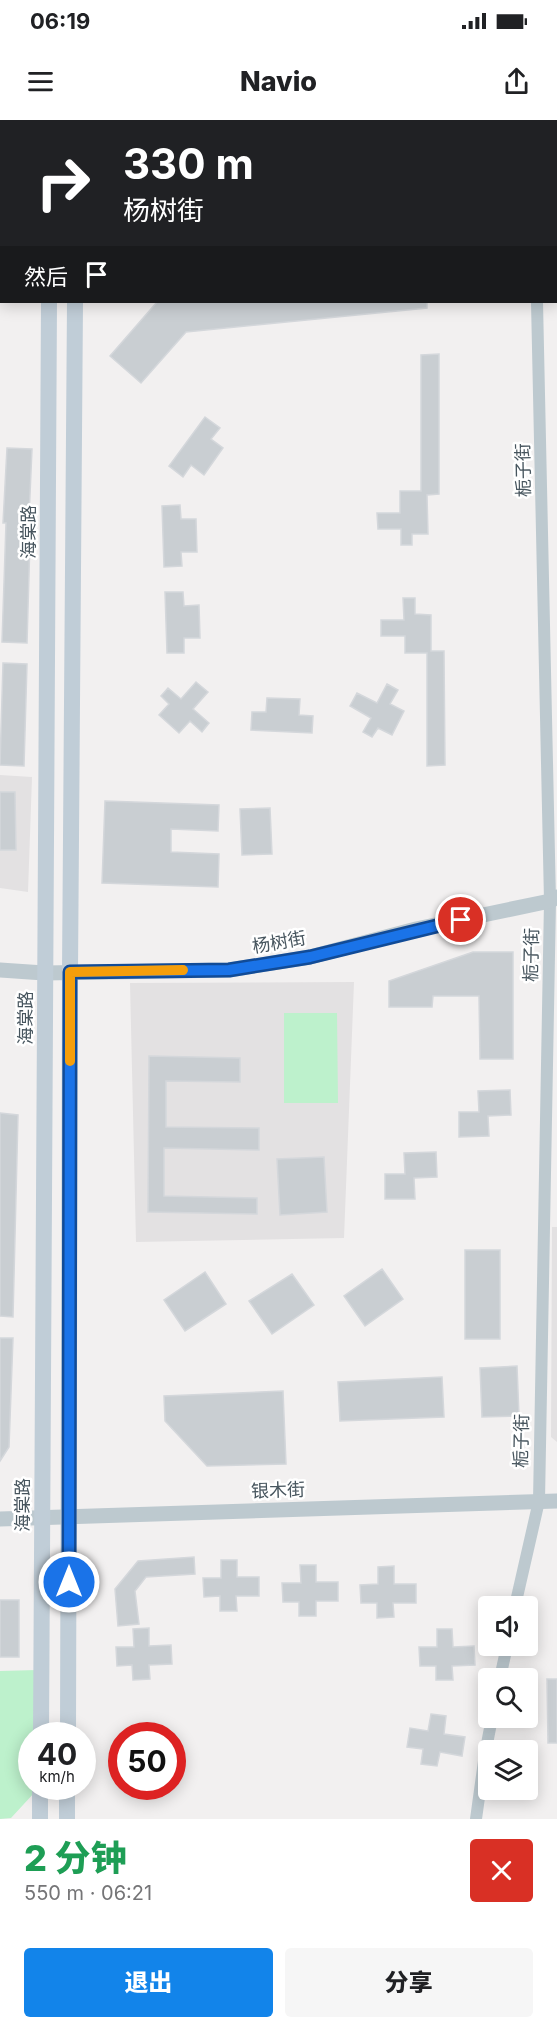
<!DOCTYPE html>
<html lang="zh">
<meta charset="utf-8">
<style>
body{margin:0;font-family:Inter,"Noto Sans SC",sans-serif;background:#f6f6f6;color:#202124;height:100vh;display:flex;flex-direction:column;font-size:22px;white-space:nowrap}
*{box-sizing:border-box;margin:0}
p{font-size:20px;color:#757577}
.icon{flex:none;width:33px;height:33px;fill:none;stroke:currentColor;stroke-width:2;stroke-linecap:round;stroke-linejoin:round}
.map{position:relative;height:1699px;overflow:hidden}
.sheet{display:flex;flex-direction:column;background:#fff;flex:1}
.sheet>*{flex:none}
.guide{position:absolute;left:0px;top:0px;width:558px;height:183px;box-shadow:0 3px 15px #0003;background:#202124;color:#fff;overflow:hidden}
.controls{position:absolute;left:478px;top:1476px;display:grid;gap:12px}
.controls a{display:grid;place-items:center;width:60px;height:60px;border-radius:6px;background:#fff;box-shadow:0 3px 15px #0003;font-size:30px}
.speed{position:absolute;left:18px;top:1602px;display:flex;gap:12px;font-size:30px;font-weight:700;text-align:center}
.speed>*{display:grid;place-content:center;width:78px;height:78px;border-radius:50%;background:#fff;box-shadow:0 3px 15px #0003;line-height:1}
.speed small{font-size:15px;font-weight:400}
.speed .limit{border:9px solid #d22;background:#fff;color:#111}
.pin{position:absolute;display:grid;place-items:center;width:51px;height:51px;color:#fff;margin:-26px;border:3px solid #fff;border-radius:50%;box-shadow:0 2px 6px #0007}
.me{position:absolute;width:66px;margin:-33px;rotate:0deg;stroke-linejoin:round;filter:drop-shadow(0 0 4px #0008)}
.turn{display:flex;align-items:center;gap:21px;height:126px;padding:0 24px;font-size:27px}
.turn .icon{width:78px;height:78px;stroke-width:2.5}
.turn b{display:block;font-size:42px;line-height:51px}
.then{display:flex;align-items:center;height:57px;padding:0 24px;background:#0003;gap:12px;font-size:22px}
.round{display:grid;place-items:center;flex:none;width:63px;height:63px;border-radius:6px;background:#f6f6f6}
.headline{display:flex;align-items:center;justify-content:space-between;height:102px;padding:0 24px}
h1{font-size:36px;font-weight:800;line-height:45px;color:#1e9e55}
.cta{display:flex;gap:12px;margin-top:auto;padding:12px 24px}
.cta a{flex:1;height:69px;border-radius:6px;background:#1284ea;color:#fff;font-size:24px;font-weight:800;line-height:69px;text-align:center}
.cta a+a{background:#f6f6f6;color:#202124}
.status{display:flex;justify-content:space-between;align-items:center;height:42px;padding:0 30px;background:#fff;direction:ltr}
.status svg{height:16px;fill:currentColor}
header{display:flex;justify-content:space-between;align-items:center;height:78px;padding:0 24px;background:#fff;font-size:27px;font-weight:800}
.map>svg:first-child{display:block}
</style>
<div class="status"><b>06:19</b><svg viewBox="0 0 49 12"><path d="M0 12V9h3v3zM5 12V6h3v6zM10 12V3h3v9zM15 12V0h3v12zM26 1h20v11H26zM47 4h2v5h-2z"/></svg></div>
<header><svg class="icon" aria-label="menu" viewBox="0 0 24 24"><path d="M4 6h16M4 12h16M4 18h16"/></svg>Navio<svg class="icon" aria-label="share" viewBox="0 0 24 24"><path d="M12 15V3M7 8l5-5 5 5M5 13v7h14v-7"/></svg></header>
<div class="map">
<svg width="557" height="1699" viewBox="0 0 557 1699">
<rect width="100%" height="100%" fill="#f2f0f0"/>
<!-- education -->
<path fill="#e3e1e2" d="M0 655 32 657 28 772 0 768Z
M354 862 344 1118 136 1122 130 863Z
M552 1107H557V1322L551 1317Z"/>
<!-- green -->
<path fill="#bdf1cc" d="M284 893H337L338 983H284Z
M37 1550 36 1615 32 1616V1666L35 1667V1672L11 1698 0 1699V1551Z"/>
<!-- building -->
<path fill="#c9ced2" stroke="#d4d7db" stroke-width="1.5" d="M157 182H427V188L186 212 141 263 110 236Z
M439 234V374L427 375 428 414H412V425H401V409H378L377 393H400V371H421V235Z
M205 297 220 308 211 319 223 328 204 355 191 345 183 357 169 346Z
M7 328 32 329 28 420H30L27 523 2 522 6 403H3Z
M180 385 181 399H196L197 432H181L182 446 164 447 162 386Z
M165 472H183L184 486 199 485 200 518H184V533H167Z
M403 478H415V494L431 495V531H444L445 645 427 646V533H405V516H381V500H404Z
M3 543 27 544 24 646 0 645Z
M196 562 208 572 193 589 209 603 202 612 190 601 179 613 159 595 169 584 161 576 168 568 181 579Z
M387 564 398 570 390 584 404 591 392 615 378 608 372 617 363 612 371 598 350 586 357 573 377 583Z
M267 578 300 579 299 595 313 596 312 613 251 610 252 592H266Z
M0 672H15L16 730H0Z
M105 681 219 685 218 711 171 709V732L219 734 218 767 102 763Z
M270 688 272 734 242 735 240 689Z
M473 832H513V939H480L479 876H433L432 887H389V861Z
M149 936 240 938V962L166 961V1007L259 1008V1030L164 1028V1076L257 1078V1094L148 1092Z
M510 970 511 995 488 996 489 1016 459 1017V992H479L478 971Z
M0 993 18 995 13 1197 0 1196Z
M436 1032 437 1057 414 1058 415 1079H385V1054H405L404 1033Z
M324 1037 327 1092 280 1095 277 1039Z
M465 1130H500V1219H465Z
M382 1149 403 1179 365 1206 344 1176Z
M205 1152 226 1184 185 1211 164 1180Z
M292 1154 314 1185 272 1214 249 1181Z
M0 1218H13L9 1327 0 1341Z
M517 1246 519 1296 482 1297 480 1248Z
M442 1257 444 1297 340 1301 338 1262Z
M283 1271 286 1344 207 1346 165 1301 164 1276Z
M194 1437 195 1454 146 1457 135 1471 139 1504 118 1506 115 1469 138 1441Z
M221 1440H237V1457H259V1476H236L237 1491H220V1476L204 1477 203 1458H221Z
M300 1445H316V1462H338V1481H316V1496H299V1482H283L282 1463H301Z
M394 1446V1464H416V1483H393L394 1497 377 1498V1483H361L360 1465 378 1464V1447Z
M0 1480H19V1537H0Z
M149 1508V1526L171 1525 172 1544 149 1545 150 1559 133 1560 132 1545 117 1546 116 1527H134L133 1509Z
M437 1509H452L453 1527 474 1526 475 1545 452 1546 453 1560H436V1546H420L419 1527H437Z
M547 1559H557V1623H548Z
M431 1594 446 1596 444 1614 465 1617 462 1636 440 1632 437 1646 421 1644 423 1629 407 1627 410 1608 428 1611Z"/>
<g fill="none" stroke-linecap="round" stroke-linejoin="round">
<!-- minor -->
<path stroke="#bdc9cf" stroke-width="12" d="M526 0V2
M0 47 2 49
M515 1486 539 1381 550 781 537 182
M500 1558 507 1526
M476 1699 485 1634 492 1598"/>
<!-- tertiary -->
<path stroke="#bdc9cf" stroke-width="15" d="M0 850 44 853 229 850 310 837 416 809 550 781 557 777
M0 1399 557 1381"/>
<!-- secondary -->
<path stroke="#c0cdd7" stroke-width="16" d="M41 1616 49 182
M68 1616 70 852 75 182
M40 1666V1699
M67 1699V1666"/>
<!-- primary -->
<path stroke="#aec2d0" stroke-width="18" d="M556 31H557
M556 70H557
M0 110 2 109
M0 149H2"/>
</g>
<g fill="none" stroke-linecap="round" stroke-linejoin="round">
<defs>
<path id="route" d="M69 1462 70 852 229 850 310 837 461 800"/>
</defs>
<!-- route casing -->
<use href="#route" stroke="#114b97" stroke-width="15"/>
<!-- route -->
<use href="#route" stroke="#1a73e8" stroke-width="10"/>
<!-- slow -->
<path stroke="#f59e0b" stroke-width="10" d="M70 941V852L183 850"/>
</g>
<g text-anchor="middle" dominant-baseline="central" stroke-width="5" stroke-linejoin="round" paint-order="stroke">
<!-- street labels -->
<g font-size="18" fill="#47555e" stroke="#fff">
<text transform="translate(523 350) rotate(-91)">栀子街</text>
<text transform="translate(28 412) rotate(-90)">海棠路</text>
<text transform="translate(279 822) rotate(-10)">杨树街</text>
<text transform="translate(531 835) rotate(-89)">栀子街</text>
<text transform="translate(25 898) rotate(-90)">海棠路</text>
<text transform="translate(521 1321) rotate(-89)">栀子街</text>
<text transform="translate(278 1370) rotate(-2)">银木街</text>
<text transform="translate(22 1385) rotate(-90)">海棠路</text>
</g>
</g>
</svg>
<div class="controls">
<a><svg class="icon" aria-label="sound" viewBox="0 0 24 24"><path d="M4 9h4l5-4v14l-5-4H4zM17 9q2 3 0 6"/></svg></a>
<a><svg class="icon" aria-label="search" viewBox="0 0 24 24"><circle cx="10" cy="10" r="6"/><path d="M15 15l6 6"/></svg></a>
<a><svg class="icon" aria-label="layers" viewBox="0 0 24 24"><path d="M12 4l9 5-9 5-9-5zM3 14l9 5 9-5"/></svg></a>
</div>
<div class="speed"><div>40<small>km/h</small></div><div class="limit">50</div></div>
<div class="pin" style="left:461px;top:800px;background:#d93025"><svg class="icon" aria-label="arrive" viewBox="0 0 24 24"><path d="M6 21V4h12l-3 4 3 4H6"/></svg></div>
<svg class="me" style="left:69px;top:1462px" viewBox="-20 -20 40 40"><circle r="17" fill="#1a73e8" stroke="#fff" stroke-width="3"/><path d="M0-11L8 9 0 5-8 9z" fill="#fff"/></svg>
<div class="guide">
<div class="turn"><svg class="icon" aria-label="right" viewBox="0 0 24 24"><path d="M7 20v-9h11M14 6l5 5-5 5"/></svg><div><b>330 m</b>杨树街</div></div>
<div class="then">然后<svg class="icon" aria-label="arrive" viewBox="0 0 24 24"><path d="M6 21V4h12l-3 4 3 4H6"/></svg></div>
</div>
</div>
<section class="sheet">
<div class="headline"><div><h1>2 分钟</h1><p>550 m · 06:21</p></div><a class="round" style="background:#d93025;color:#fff"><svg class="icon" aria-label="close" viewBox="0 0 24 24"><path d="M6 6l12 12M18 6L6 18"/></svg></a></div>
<div class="cta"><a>退出</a><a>分享</a></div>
</section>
